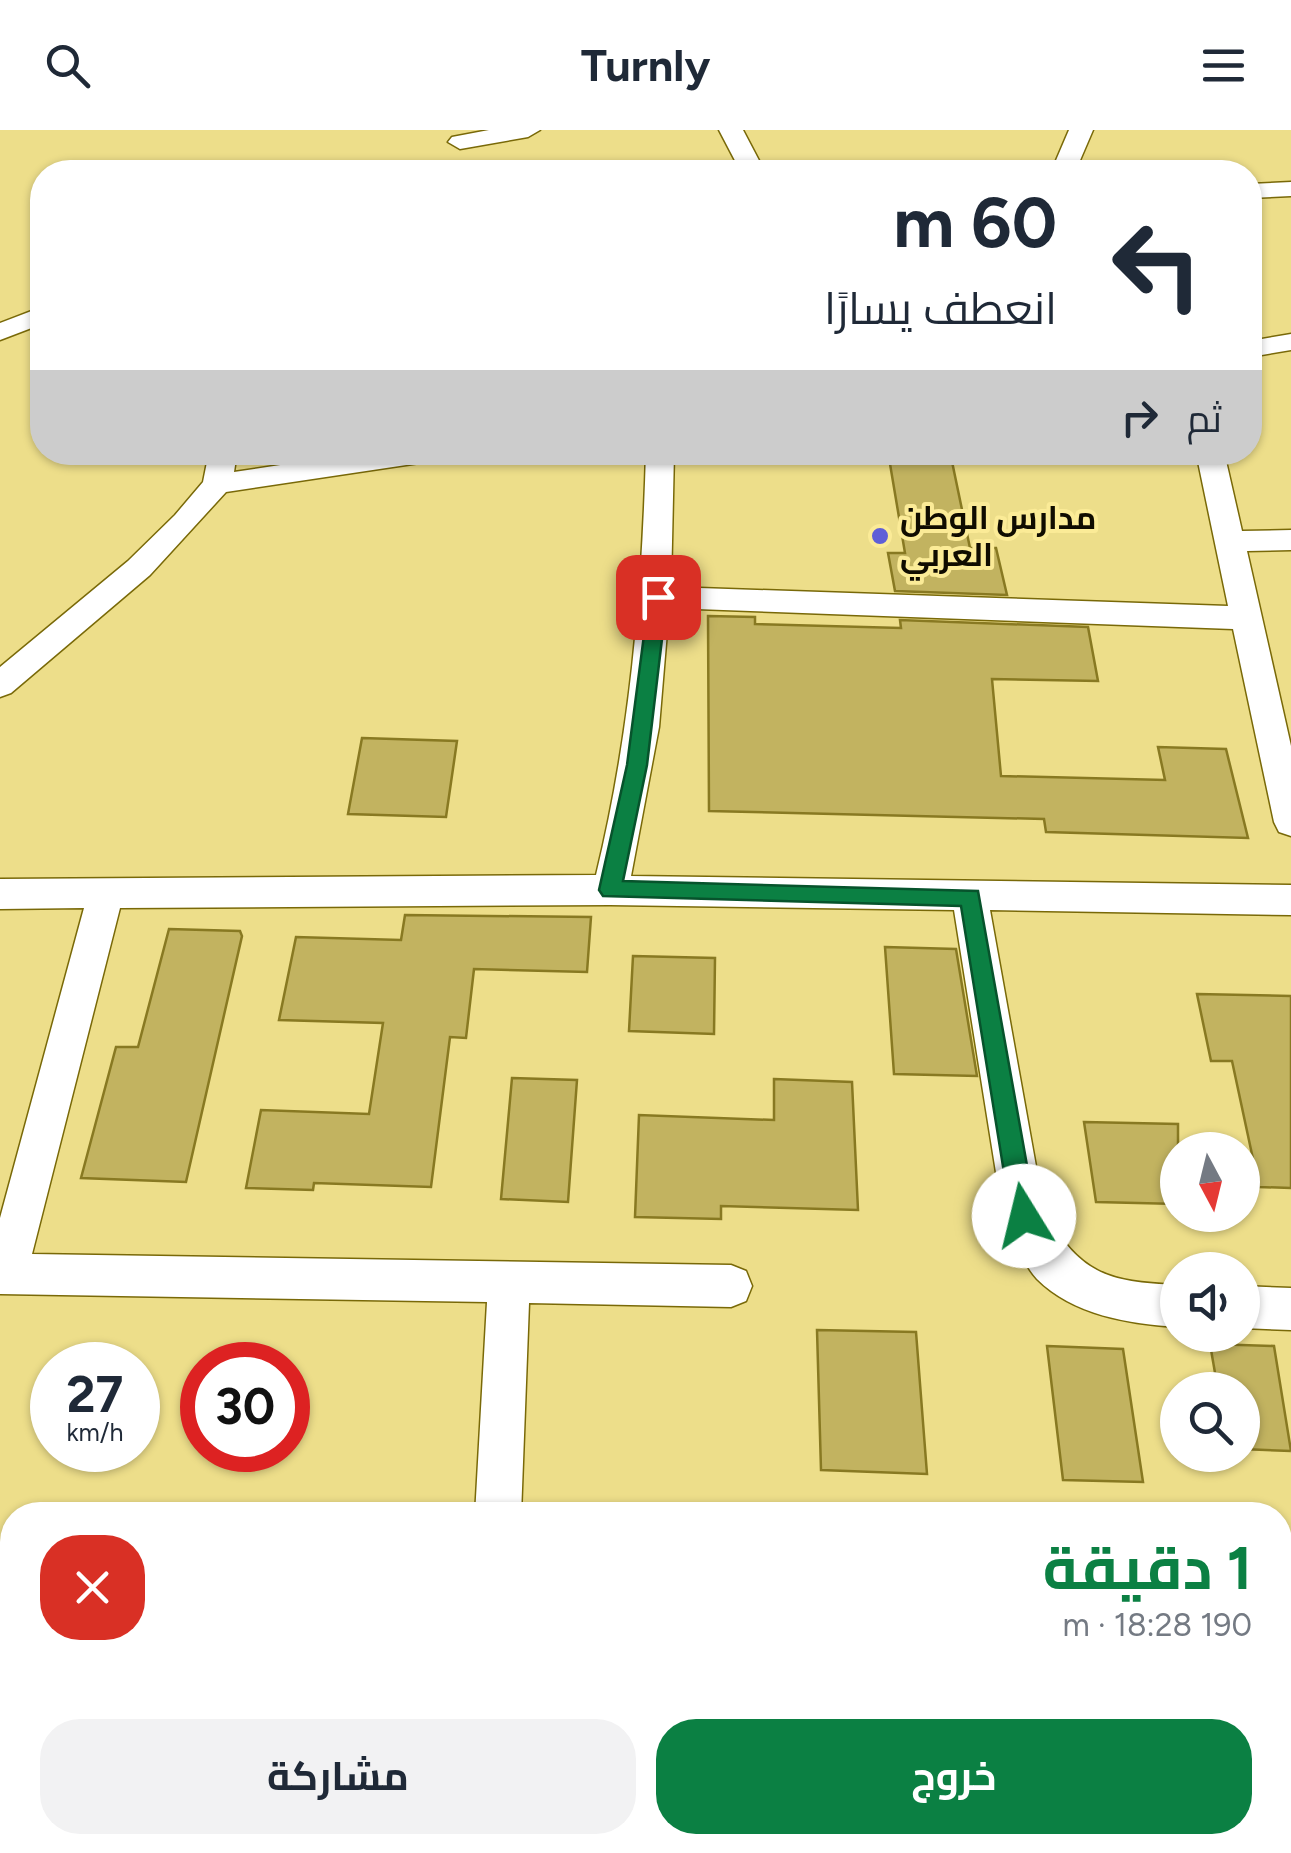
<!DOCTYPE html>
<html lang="ar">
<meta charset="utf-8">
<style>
body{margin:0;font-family:Figtree,Cairo,sans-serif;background:#f2f2f3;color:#1f2937;direction:rtl;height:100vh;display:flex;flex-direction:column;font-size:38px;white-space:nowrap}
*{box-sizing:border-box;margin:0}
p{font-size:32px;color:#747a83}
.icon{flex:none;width:55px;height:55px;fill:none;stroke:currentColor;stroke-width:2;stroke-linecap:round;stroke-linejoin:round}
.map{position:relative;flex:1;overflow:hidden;direction:ltr}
.panel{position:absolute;left:0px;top:1372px;width:1292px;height:352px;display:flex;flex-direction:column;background:#fff;border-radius:40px 40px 0 0;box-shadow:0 2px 8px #0004;direction:rtl}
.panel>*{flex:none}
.banner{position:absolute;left:30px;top:30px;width:1232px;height:305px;border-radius:40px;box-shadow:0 2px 8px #0004;direction:rtl;background:#fff;color:#1f2937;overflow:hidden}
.needle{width:65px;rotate:173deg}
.fabs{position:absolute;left:1160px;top:1002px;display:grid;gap:20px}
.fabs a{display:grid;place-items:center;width:100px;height:100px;border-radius:50%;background:#fff;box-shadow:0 2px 8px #0004;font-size:50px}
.speed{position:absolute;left:30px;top:1212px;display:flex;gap:20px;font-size:50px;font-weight:700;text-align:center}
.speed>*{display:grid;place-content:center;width:130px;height:130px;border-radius:50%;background:#fff;box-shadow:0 2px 8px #0004;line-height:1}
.speed small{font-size:25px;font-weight:400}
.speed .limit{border:15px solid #d22;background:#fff;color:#111}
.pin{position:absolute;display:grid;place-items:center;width:85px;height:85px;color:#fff;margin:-42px;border-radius:20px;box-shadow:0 5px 15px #0006}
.me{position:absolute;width:110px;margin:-55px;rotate:351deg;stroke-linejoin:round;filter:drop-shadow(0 0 8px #0008)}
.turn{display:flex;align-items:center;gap:35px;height:210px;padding:0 40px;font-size:45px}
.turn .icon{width:130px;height:130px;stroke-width:2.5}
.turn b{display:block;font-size:70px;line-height:85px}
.then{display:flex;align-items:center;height:95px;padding:0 40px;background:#0003;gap:20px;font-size:38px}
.round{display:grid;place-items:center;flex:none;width:105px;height:105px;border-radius:40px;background:#f2f2f3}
.head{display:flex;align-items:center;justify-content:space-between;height:170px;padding:0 40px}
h1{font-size:60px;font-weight:700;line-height:75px;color:#0b8043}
.primary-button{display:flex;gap:20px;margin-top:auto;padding:20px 40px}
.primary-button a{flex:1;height:115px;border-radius:40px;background:#0b8043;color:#fff;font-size:40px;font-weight:700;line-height:115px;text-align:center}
.primary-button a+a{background:#f2f2f3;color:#1f2937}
header{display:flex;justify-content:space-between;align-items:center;height:130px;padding:0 40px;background:#fff;font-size:45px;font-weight:700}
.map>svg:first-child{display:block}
</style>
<header><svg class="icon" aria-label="menu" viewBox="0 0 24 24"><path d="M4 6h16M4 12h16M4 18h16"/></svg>Turnly<svg class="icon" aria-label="search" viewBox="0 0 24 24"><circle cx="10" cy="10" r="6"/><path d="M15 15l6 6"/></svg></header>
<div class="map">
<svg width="1291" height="1723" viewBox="0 0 1291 1723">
<rect width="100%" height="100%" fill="#edde8a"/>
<!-- building -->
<path fill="#c2b360" stroke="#887922" stroke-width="2.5" d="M888 322H950L970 418H996L1007 465 895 461 888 423H905Z
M708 486 755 487V494L901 498 900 490 1088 497 1098 551 992 549 1001 646 1165 650 1158 617 1226 619 1248 708 1046 702 1044 689 709 681Z
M362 608 457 611 446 687 348 684Z
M405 785 591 787 587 842 474 839 466 908 450 907 431 1057 314 1053 313 1060 246 1058 261 980 369 984 383 893 279 890 296 807 401 810Z
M169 799 240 801 242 806 186 1052 81 1048 116 917H138Z
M885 817 956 819 977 946 894 944Z
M633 826 715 828 714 904 629 901Z
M1197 864 1291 866V1058L1259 1057 1232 931H1211Z
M512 948 577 950 568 1072 501 1069Z
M774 949 852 952 858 1080 721 1076V1089L635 1087 639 985 774 990Z
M1084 992 1178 994V1074L1096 1072Z
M817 1200 916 1202 927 1344 821 1340Z
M1210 1214 1274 1216 1291 1321 1242 1319V1260H1218Z
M1047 1216 1123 1219 1143 1352 1063 1350Z"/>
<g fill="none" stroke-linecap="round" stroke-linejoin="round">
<defs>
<path id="street" d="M489 0H540L528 7 460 19 448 12 452 7Z
M719 0H743L765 42H741Z
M1069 0H1093L1075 42H1051Z
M1291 52V66L1250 68V54Z
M42 177V194L0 210V193Z
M1291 204V220L1250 227V211Z
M209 322H237L234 342 366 322H447L433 331 226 362 150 445 11 563 0 567V537L128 431 175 385 203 352Z
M646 322H674L671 457 1228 476 1196 322H1224L1242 401 1291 400V420L1247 421 1291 616V706L1279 702 1274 692 1233 499 669 478 659 597 631 746 1291 755V785L990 780 1044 1081C1080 1144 1107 1152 1178 1155V1197C1129 1194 1073 1185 1037 1149 1023 1134 1012 1105 1003 1086L954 780 610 775 120 778 32 1124 731 1135 746 1141 752 1156 746 1171 731 1177 529 1173 521 1385H475L487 1172 0 1164V1088L84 778 0 779V749L596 745C630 606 642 465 646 322Z
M1242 1156 1291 1158V1200L1242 1198Z
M457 1712H509V1723H457Z"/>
</defs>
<!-- street casing -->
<use href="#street" stroke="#796908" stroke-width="3"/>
<!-- street -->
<use href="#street" fill="#fff" fill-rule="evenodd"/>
</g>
<!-- route -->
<path fill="#0b8043" stroke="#07532c" stroke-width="2.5" d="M658 460 667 467 647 635 623 751 978 761 1036 1086 1033 1095 1024 1098 1015 1095 1011 1086 961 776 603 766 599 760 627 635 649 467Z"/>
<!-- markers -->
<circle fill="#5f5fd7" stroke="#fbeb97" stroke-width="4" cx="880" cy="406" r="10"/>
<g text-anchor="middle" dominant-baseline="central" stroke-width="8" stroke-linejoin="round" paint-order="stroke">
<!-- far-poi labels -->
<g font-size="32" font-weight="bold" fill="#100c00" stroke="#fbeb97" text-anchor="start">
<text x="900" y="388">مدارس الوطن<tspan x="900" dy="37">العربي</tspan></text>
</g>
</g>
</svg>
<div class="fabs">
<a><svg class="needle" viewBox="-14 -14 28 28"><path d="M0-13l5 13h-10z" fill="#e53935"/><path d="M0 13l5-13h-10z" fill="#747a83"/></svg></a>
<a><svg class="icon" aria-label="sound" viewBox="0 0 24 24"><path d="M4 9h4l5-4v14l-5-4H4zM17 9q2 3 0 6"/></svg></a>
<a><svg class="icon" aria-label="search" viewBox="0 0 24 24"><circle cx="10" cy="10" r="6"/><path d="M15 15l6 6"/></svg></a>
</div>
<div class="speed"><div>27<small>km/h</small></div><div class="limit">30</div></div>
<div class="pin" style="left:658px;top:467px;background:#d93025"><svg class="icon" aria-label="arrive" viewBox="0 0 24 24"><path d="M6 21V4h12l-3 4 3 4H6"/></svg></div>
<svg class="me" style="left:1024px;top:1086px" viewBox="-20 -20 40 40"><circle r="19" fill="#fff"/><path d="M0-13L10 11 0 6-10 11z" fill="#0b8043"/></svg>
<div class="banner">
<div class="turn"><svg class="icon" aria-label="left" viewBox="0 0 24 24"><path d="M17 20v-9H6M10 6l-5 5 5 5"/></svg><div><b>60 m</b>انعطف يسارًا</div></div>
<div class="then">ثم<svg class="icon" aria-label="right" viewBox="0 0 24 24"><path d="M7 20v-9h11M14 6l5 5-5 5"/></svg></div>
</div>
<section class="panel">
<div class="head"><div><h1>1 دقيقة</h1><p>190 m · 18:28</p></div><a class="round" style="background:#d93025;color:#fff"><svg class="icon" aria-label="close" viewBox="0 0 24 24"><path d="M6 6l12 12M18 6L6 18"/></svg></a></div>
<div class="primary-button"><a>خروج</a><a>مشاركة</a></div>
</section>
</div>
